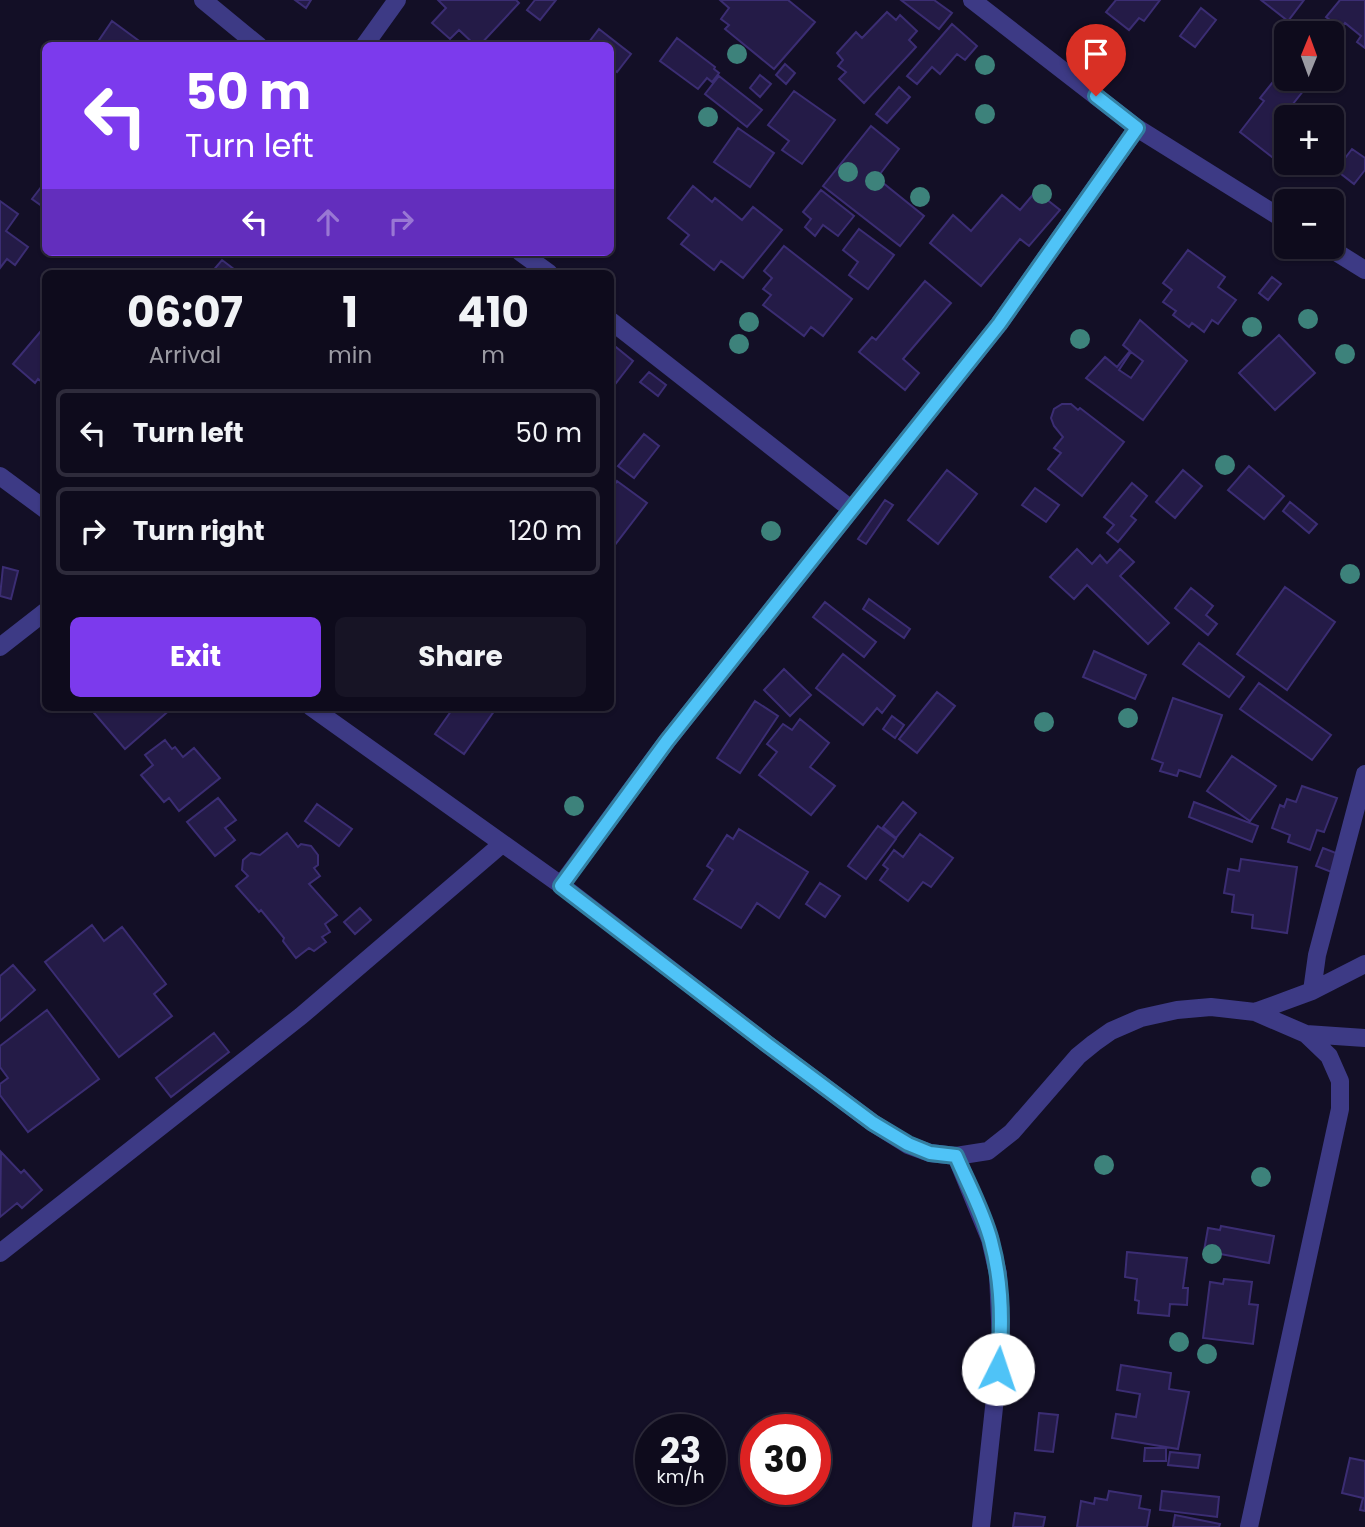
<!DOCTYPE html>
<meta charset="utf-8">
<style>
body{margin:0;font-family:Poppins,sans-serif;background:#171425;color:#f1f3f6;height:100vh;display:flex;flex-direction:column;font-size:26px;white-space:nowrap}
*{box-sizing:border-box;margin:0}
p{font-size:23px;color:#9b9ba3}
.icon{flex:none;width:38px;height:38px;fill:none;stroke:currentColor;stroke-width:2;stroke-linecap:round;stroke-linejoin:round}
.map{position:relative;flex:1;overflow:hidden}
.details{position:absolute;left:42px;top:270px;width:572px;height:441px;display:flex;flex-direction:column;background:#0e0b1c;border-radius:10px;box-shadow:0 2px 5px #0004,0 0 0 2px #2e2b3b}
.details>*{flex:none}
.banner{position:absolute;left:42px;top:42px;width:572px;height:214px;border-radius:10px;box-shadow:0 2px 5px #0004,0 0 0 2px #2e2b3b;background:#7c3aed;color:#fff;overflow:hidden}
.needle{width:46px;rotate:1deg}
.tools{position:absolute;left:1274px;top:21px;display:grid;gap:14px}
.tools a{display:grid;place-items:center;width:70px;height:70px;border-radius:10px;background:#0e0b1c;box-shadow:0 2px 5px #0004,0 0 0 2px #2e2b3b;font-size:35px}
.speed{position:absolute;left:635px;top:1414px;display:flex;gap:14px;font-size:35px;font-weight:700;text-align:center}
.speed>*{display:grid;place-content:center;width:91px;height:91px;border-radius:50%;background:#0e0b1c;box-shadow:0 2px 5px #0004,0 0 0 2px #2e2b3b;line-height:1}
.speed small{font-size:18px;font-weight:400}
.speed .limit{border:10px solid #d22;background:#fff;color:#111}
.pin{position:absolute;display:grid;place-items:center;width:60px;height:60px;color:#fff;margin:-72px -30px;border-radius:50% 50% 50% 0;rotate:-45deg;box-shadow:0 0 7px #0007}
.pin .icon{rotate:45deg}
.me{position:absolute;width:77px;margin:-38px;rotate:4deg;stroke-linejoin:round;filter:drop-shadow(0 0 5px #0008)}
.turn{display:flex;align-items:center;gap:24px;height:147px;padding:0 28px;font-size:32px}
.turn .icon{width:91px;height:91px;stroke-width:2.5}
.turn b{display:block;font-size:49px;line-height:60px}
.lanes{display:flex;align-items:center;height:66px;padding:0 28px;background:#0003;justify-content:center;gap:35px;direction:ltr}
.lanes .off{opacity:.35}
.eta{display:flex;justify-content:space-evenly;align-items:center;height:119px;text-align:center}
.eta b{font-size:42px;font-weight:700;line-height:49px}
.action{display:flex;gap:14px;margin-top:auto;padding:14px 28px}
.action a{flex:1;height:80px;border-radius:10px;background:#7c3aed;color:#fff;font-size:28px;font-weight:700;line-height:80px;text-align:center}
.action a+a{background:#171425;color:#f1f3f6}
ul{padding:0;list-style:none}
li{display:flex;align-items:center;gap:21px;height:88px;margin:0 14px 10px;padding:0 14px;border:4px solid #2e2b3b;border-radius:10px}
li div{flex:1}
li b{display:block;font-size:26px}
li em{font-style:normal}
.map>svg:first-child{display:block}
</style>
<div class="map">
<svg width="1365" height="1527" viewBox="0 0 1365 1527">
<rect width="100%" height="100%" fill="#130f26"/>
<!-- building -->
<path fill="#241b47" stroke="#3b2d73" stroke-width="2" fill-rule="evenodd" d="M295 0H311L306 8Z
M438 0H516L519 3 479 46H476L459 30 450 39 432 23 446 8Z
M535 0H556L540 20 527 10Z
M720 0H788L815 22 774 69 725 29 729 25 721 19 729 8Z
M901 0H934L952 13 939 29Z
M1116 0H1160L1144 21 1139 18 1129 30 1106 12Z
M1261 0H1304L1288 21Z
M1340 0H1365V48L1357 42 1361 36 1345 23 1341 28 1326 17Z
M1201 8 1216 20 1195 47 1180 36Z
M887 12 896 20 900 15 917 31 909 40 916 47 864 103 839 79 846 72 838 66 843 60 837 53 856 32 862 38Z
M112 21 146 46H95Z
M952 24 977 46 965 60 957 54 940 74 932 67 917 84 907 76Z
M599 29 631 54 617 72 611 67V46H586Z
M677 38 715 67 714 69 719 73 712 82 707 78 698 89 660 61Z
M785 64 795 73 786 84 776 75Z
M1281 72 1286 79H1290L1304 90 1285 114 1288 117H1286V163H1296L1290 171 1240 132 1264 101 1260 98Z
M760 75 771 84 760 97 750 88Z
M719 76 762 110 747 127 705 94Z
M899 87 910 97 887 123 876 114Z
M794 91 835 120 802 164 782 150 789 141 768 125Z
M871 126 899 149 877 178 924 216 900 246 823 186Z
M738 128 774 153 750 187 714 162Z
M1352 149 1365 158V170L1354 184 1336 170Z
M45 182H46V209L32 199Z
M693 186 712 202 715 198 742 220 753 207 782 230 743 278 721 261 714 270 681 244 689 235 668 218Z
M821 190 854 216 838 236 823 225 815 236 805 227 811 219 803 212Z
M1036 191 1060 210 1029 246 1020 239 981 286 930 243 953 215 971 231 1002 195 1020 210Z
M0 201 18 214 6 231 28 247 15 265 7 259 0 268Z
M859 229 894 255 868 289 849 275 858 262 843 250Z
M784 246 852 299 823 336 811 327 804 336 763 305 771 295 763 289 772 278 764 271Z
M1188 250 1225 277 1218 287 1236 300 1218 324 1212 320 1204 332 1192 323 1189 327 1173 315 1176 311 1163 302 1172 290 1163 283Z
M222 260 239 273H211Z
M1272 277 1281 284 1268 300 1259 293Z
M925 281 951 303 903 359 919 373 905 390 859 352 872 337 876 340Z
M1140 320 1187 361 1143 420 1086 378 1105 357 1117 367 1130 351 1123 345ZM1131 352 1143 361 1131 378 1119 370Z
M46 325V385L38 379 35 383 13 364Z
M1279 335 1315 373 1275 410 1239 373Z
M611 343 633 361 616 383 611 379Z
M649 372 666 385 658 396 640 382Z
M1062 404H1071L1078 410 1080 408 1124 442 1082 496 1048 469 1061 453 1054 448 1063 437 1054 426 1051 418 1054 409Z
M644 434 659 446 634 478 618 466Z
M1249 466 1284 496 1264 519 1228 490Z
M947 470 977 494 938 544 908 520Z
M1183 470 1202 486 1175 518 1156 502Z
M617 481 647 503 611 550V490Z
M1132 483 1147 496 1131 516 1136 520 1118 542 1107 533 1114 525 1104 517Z
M1035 488 1059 505 1046 522 1022 505Z
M885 500 893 505 866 544 858 539Z
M1290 502 1317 524 1309 533 1283 511Z
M1077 549 1092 564 1100 555 1107 563 1120 549 1134 562 1120 576 1169 623 1148 644 1087 585 1074 599 1050 577Z
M3 567 18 571 11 599 0 596Z
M1285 587 1335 622 1287 690 1237 654Z
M1191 588 1213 606 1206 615 1217 624 1208 635 1175 608Z
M869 599 910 629 904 638 863 609Z
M825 602 876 642 864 657 813 617Z
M1199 643 1244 677 1229 697 1183 664Z
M1094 651 1146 675 1135 699 1083 677Z
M843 654 895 696 882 713 877 708 863 725 816 688Z
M784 669 811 695 790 716 764 690Z
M1259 683 1331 735 1312 760 1240 709Z
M937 692 955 706 917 753 899 739Z
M1173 698 1222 715 1200 777 1179 770 1177 776 1160 771 1163 763 1152 759Z
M755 701 778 716 740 773 717 758Z
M89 707H171L172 708 125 749Z
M454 707H497L464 754 435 734Z
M892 716 904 725 895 738 883 729Z
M800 719 829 743 810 767 835 786 811 815 759 775 777 752 767 744 783 724 792 730Z
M165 740 172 749 175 747 183 757 194 748 220 778 179 811 169 798 164 802 141 775 153 765 145 755Z
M1232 756 1276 786 1250 821 1207 791Z
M1302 786 1337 798 1324 832 1317 830 1310 850 1288 842 1290 835 1272 828 1280 805 1284 807 1287 799 1296 802Z
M218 798 236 820 225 828 235 840 215 856 187 822Z
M903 802 916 813 896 838 883 827Z
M1194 802 1258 826 1252 842 1189 817Z
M317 804 352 829 339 846 305 821Z
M878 826 896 839 866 879 848 866Z
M739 829 808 872 779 918 757 903 741 928 694 899 713 870 707 866 727 835 733 839Z
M287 833 298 847 301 844 311 846 318 855V865L314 868 320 876 309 884 337 915 325 924 330 932 322 937 326 942 314 951 309 948 296 958 283 941 284 938 261 910 259 912 236 886 248 876 242 870 243 860 251 853 260 855Z
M920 834 953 858 931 887 923 882 908 901 880 880 888 869 883 865 894 850 903 857Z
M1323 848 1341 855 1334 873 1316 866Z
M1241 859 1297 867 1287 933 1252 928 1253 915 1232 912 1234 895 1224 893 1228 869 1239 871Z
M820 883 840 896 825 917 806 904Z
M360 908 371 920 355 934 344 922Z
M92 925 104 941 122 927 166 984 154 994 172 1016 119 1057 45 962Z
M13 965 35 990 0 1021V976Z
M47 1010 99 1079 28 1132 0 1095V1084L8 1078 0 1067V1046Z
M214 1033 229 1052 171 1097 156 1078Z
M1 1152 21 1173 24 1170 42 1190 22 1208 17 1203 0 1217Z
M1221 1226 1274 1236 1269 1263 1204 1251 1208 1228 1220 1230Z
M1127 1252 1187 1258 1183 1288H1188L1187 1305 1170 1304 1169 1316 1138 1313 1139 1301 1135 1300 1137 1279 1125 1277Z
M1224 1279 1252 1282 1249 1304 1258 1305 1253 1344 1203 1338 1210 1282 1223 1284Z
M1121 1365 1171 1373 1169 1389 1189 1392 1178 1449 1112 1438 1116 1414 1136 1417 1140 1394 1117 1390Z
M1039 1413 1058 1415 1053 1452 1035 1450Z
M1145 1448H1166V1461H1144Z
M1170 1452 1200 1455 1198 1468 1168 1465Z
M1350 1458 1365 1461V1511L1360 1510 1363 1498 1342 1493Z
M1109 1491 1141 1496 1139 1508 1150 1510 1147 1527H1077L1081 1501 1094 1504 1095 1498 1107 1500Z
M1162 1491 1219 1497 1217 1517 1160 1510Z
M1015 1513 1045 1517 1043 1527H1013Z
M1175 1515 1220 1524 1219 1527H1173Z"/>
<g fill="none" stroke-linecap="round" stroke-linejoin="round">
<!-- minor -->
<path stroke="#3d3a85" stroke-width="18" d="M203 0 259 46
M972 0 1137 128 1286 221
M364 46 397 0
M1328 247 1365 270
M520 252 549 273
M611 321 851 509
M0 476 46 510
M0 647 46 611
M311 707 561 885 767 1044 873 1123 908 1145 930 1153 956 1156 988 1151 1012 1132 1078 1056 1094 1043 1111 1031 1141 1018 1177 1010 1211 1007 1255 1012 1306 1034 1329 1056 1340 1081V1109L1249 1527
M561 885 667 741 999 324 1137 128
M1312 991 1317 955 1365 774
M1255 1012 1312 991 1365 964
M1306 1034 1365 1038
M956 1156 990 1239 998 1274 1001 1343 981 1527
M0 1253 301 1016 502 844"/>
</g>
<!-- trees -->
<g fill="#3d827b">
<circle cx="737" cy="54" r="10"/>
<circle cx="985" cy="65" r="10"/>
<circle cx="985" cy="114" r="10"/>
<circle cx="708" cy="117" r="10"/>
<circle cx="848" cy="172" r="10"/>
<circle cx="875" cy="181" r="10"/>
<circle cx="1042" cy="194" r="10"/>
<circle cx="920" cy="197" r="10"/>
<circle cx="1308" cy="319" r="10"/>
<circle cx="749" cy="322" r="10"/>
<circle cx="1252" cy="327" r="10"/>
<circle cx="1080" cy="339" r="10"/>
<circle cx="739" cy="344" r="10"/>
<circle cx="1345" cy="354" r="10"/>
<circle cx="1225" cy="465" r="10"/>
<circle cx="771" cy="531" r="10"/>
<circle cx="1350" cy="574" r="10"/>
<circle cx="1128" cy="718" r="10"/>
<circle cx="1044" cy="722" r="10"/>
<circle cx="574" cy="806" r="10"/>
<circle cx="1104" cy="1165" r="10"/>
<circle cx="1261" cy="1177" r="10"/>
<circle cx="1212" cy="1254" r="10"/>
<circle cx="1179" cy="1342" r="10"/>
<circle cx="1207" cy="1354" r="10"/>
</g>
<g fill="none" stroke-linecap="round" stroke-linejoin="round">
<defs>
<path id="route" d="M998 1369C1003 1327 1002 1282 991 1241 983 1211 968 1184 956 1156L930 1153 908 1144 873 1123 767 1044 561 886 667 741 999 324 1137 128 1096 96"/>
</defs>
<!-- route casing -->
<use href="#route" stroke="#337fa1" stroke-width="18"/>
<!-- route -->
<use href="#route" stroke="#4fc3f7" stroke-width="12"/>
</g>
</svg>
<div class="tools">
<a><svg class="needle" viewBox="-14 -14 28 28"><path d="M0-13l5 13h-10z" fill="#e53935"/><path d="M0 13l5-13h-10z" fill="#9b9ba3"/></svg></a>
<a>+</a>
<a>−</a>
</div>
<div class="speed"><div>23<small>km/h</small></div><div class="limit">30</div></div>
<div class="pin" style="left:1096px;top:96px;background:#d93025"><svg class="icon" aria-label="arrive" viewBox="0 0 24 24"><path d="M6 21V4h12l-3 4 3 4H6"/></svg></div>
<svg class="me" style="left:998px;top:1369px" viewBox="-20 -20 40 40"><circle r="19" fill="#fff"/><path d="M0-13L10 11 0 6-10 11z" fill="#4fc3f7"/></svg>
<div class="banner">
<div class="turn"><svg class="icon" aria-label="left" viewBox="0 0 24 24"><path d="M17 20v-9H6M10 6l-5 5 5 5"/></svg><div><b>50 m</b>Turn left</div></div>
<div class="lanes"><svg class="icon" aria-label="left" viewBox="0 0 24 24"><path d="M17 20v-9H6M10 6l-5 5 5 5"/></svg><svg class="icon off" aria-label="ahead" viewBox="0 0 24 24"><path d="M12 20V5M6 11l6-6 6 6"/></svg><svg class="icon off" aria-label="right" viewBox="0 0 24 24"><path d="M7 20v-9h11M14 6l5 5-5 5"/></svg></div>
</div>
<section class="details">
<div class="eta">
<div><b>06:07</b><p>Arrival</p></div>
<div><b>1</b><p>min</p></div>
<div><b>410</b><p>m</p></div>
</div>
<ul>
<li><svg class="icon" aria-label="left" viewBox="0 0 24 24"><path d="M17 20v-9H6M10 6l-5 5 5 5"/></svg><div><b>Turn left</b></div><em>50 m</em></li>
<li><svg class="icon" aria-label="right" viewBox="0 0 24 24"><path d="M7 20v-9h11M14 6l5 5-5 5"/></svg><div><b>Turn right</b></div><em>120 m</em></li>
</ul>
<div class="action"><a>Exit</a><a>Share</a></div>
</section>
</div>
